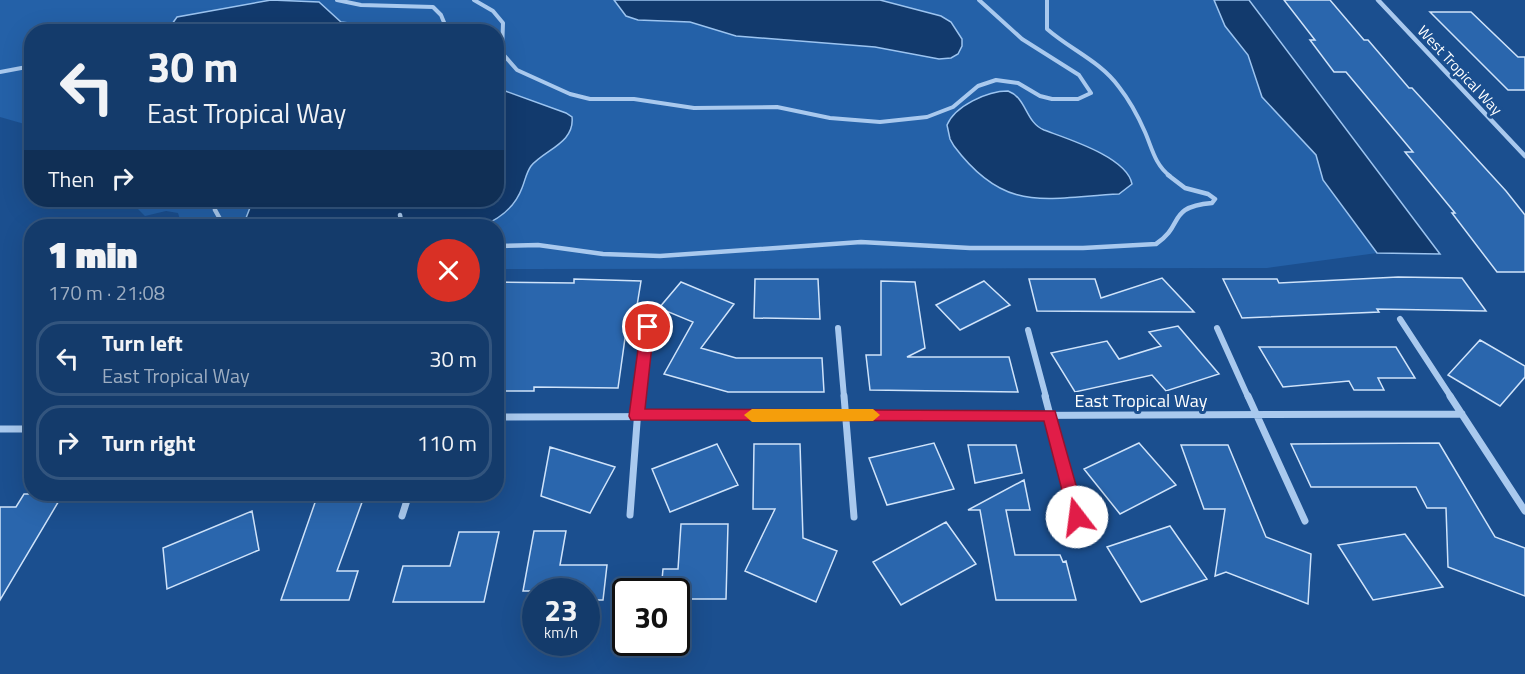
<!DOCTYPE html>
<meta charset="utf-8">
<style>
body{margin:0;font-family:"Titillium Web",sans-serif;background:#1d4271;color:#f1f3f6;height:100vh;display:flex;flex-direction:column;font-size:22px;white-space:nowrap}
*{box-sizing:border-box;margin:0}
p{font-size:20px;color:#9dadc1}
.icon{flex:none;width:33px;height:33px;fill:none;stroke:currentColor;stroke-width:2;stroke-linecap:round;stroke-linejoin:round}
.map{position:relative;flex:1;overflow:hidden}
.drawer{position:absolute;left:24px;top:219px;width:480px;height:282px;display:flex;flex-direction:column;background:#143b6b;border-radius:24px;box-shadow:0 6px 24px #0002,0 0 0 2px #33557e}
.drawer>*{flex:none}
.banner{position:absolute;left:24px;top:24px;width:480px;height:183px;border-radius:24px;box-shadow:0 6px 24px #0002,0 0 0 2px #33557e;background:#143b6b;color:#f1f3f6;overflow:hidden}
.speed{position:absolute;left:522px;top:578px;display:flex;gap:12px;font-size:30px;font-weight:700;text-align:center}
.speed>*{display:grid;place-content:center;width:78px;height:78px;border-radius:50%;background:#143b6b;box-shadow:0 6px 24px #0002,0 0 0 2px #33557e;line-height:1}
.speed small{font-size:15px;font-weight:400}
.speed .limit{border:3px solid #111;border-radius:9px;background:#fff;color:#111}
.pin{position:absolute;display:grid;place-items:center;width:51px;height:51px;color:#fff;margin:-26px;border:3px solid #fff;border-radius:50%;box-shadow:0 2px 6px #0007}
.me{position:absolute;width:66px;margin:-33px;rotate:345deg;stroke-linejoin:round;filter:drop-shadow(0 0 4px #0008)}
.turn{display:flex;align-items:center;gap:21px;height:126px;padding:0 24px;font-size:27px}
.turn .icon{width:78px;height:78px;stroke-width:2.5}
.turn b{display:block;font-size:42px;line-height:51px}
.then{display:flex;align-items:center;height:57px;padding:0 24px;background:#0003;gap:12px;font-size:22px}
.round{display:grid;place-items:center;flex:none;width:63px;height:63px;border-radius:32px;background:#1d4271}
.headline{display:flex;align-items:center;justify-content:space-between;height:102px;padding:0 24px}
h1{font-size:36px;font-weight:800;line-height:45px}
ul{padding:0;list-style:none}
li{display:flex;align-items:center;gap:18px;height:75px;margin:0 12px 9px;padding:0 12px;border:3px solid #33557e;border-radius:24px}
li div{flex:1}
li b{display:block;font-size:22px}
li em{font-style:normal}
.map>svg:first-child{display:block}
</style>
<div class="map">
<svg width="1525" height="674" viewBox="0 0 1525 674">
<rect width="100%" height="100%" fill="#1b4f8f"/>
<!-- green -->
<path fill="#2461a8" d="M0 0H1214L1225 26 1248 55 1262 97 1317 155 1323 180 1377 253 1267 268 497 269 496 226H182L178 213 166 211 145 216 138 209 145 200H496V32H32L31 124 28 125 0 117Z"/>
<!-- water -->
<path fill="#123a6d" stroke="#9cc4f0" stroke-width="1.5" d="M271 0 319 2 341 22 365 25 373 31H167L177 17Z
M614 0H880L941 16 951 22 962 39V46L958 54 951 58 939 59 875 47 736 36 690 22 638 20 626 16Z
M1214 0H1249L1440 254 1377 253 1323 180 1316 155 1262 97 1248 55 1225 26Z
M497 88 566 113 572 117C575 143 544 150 531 166 526 173 525 181 522 188 515 207 499 219 482 226H248L246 218 253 200H496Z
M1008 91C1027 98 1025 122 1044 130 1068 139 1127 157 1132 184L1119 194C1044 198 1005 214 954 146L950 139 947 125C955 106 987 91 1008 91Z"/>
<!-- building -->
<path fill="#2a66ad" stroke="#cfe3fa" stroke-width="1.5" d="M1284 0H1330L1364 40H1368L1409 88H1412L1506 191 1525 215V272H1497L1452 213H1455L1405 152H1413L1346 72H1334L1310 40H1315Z
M1430 12H1471L1518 57H1525V90H1508Z
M1398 277 1462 278 1486 311 1377 309 1379 312 1242 318 1223 279H1277L1279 283Z
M1162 278 1194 312 1037 311 1029 279H1095L1101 298Z
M574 279 641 281 634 324H627L618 388 534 387V391H496V282L574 283Z
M755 279H818L820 319 754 318Z
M881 281 915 282 925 348 907 357H1009L1018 392 870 390 866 355H881Z
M984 281 1010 305 960 330 936 305Z
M681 282 734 304 701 348 736 358H822L824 392H728L664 374 693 322 659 308Z
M1178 326 1219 374 1166 391 1152 375 1075 392 1051 353 1107 341 1119 359 1161 346 1149 332Z
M1480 340 1525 366V377L1500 406 1448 375Z
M1259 347H1396L1415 378H1378L1384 390H1354L1349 381 1283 387Z
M934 443 954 489 887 505 869 458Z
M1139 443 1176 485 1120 514 1084 469Z
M1439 443 1495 537 1525 548V596L1448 567 1446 508H1427L1416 487H1311L1291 444Z
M717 444 738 485 670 512 652 469Z
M754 444H800L803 538 837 551 816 602 745 571 775 509H753Z
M968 445H1016L1022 473 975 483Z
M1181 445H1228L1266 537 1311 554 1308 604 1226 572 1215 576 1225 509H1204Z
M550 447 615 467 590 513 541 496Z
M1024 480 1030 510H1006L1015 555H1060L1063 562 1066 561 1076 600H996L980 510H968Z
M24 494H63L0 600V507H16Z
M318 494H365L337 571H358L349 600H281Z
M252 511 259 550 167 589 163 548Z
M946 522 976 564 901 605 873 562Z
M681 524H728L726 599H676V591H661L663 569H678Z
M1170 526 1207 579 1141 602 1107 547Z
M534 531H566L560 565H607L603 600H586V591H523Z
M459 532H499L484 602H393L403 566H450Z
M1405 534 1443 587 1373 600 1338 545Z"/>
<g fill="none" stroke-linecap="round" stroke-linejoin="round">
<!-- lane-far1 -->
<path stroke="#a9c9ee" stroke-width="4" d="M337 0 361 5 433 7 441 15 448 32
M474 0 493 11 503 23 502 53 517 70 570 94 590 99H634L694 108 777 107 830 118 880 122 927 117 953 107 978 86 996 80 1018 83 1040 96 1052 99H1078L1091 93 1079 75 1022 39 979 0
M1047 0V29C1071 50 1100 61 1119 87 1130 101 1138 116 1145 132 1152 148 1155 165 1170 176
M0 72 32 66"/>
<!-- lane -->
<path stroke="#a9c9ee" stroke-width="4.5" d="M214 200 215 210 224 226
M400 215 402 226
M496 246 538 245 603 254 660 256 861 242 970 248H1083L1156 244C1185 225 1166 207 1212 203L1215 199 1208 194 1185 188 1168 175"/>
<!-- street-far2 -->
<path stroke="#a9c9ee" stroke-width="4.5" d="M1378 0 1525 156"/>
<!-- street-far1 -->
<path stroke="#a9c9ee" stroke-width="6" d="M1400 319 1451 397
M838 328 844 397
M1217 328 1248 397
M1028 330 1046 397
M639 397 647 327"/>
<!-- street -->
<path stroke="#a9c9ee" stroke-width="7" d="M844 396 854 517
M1045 396 1077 517
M1248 396 1305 521
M1450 396 1525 511
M496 417 1462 414
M0 429H32
M630 515 639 396
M402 516 409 494"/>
</g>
<!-- route -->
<path fill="#e11d48" stroke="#92132f" stroke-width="1.5" d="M648 322 654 327 645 409 1055 411 1085 517 1083 522 1077 524 1072 522 1069 517 1044 421 631 420 629 416 641 327Z"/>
<!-- slow -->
<path fill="#f59e0b" d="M752 409H873L880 415 873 421 752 422 744 415Z"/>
<g text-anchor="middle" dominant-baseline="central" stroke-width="6" stroke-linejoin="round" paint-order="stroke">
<!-- far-street labels -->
<g font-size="15" fill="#fff" stroke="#1b4f8f">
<text transform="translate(1460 70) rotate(47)">West Tropical Way</text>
</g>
<!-- street labels -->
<g font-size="18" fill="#fff" stroke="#1b4f8f">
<text x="1141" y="400">East Tropical Way</text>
</g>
</g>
</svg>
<div class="speed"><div>23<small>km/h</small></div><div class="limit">30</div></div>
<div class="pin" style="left:648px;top:327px;background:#d93025"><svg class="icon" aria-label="arrive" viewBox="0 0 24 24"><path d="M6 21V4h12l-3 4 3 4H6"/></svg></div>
<svg class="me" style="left:1077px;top:517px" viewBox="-20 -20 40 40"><circle r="19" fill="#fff"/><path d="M0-13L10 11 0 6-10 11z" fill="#e11d48"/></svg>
<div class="banner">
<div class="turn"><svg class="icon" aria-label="left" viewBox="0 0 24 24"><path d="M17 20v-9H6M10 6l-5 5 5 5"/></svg><div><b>30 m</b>East Tropical Way</div></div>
<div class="then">Then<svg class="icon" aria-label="right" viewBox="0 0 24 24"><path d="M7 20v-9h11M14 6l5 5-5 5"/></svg></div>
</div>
<section class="drawer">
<div class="headline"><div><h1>1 min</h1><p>170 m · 21:08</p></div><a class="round" style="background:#d93025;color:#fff"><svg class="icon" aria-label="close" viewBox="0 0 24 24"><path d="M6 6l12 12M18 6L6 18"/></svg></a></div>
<ul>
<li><svg class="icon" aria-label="left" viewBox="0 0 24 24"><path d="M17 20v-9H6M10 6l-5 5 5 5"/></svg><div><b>Turn left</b><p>East Tropical Way</p></div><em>30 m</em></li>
<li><svg class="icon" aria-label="right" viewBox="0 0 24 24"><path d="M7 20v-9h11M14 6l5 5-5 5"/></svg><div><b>Turn right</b></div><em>110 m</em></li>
</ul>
</section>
</div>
